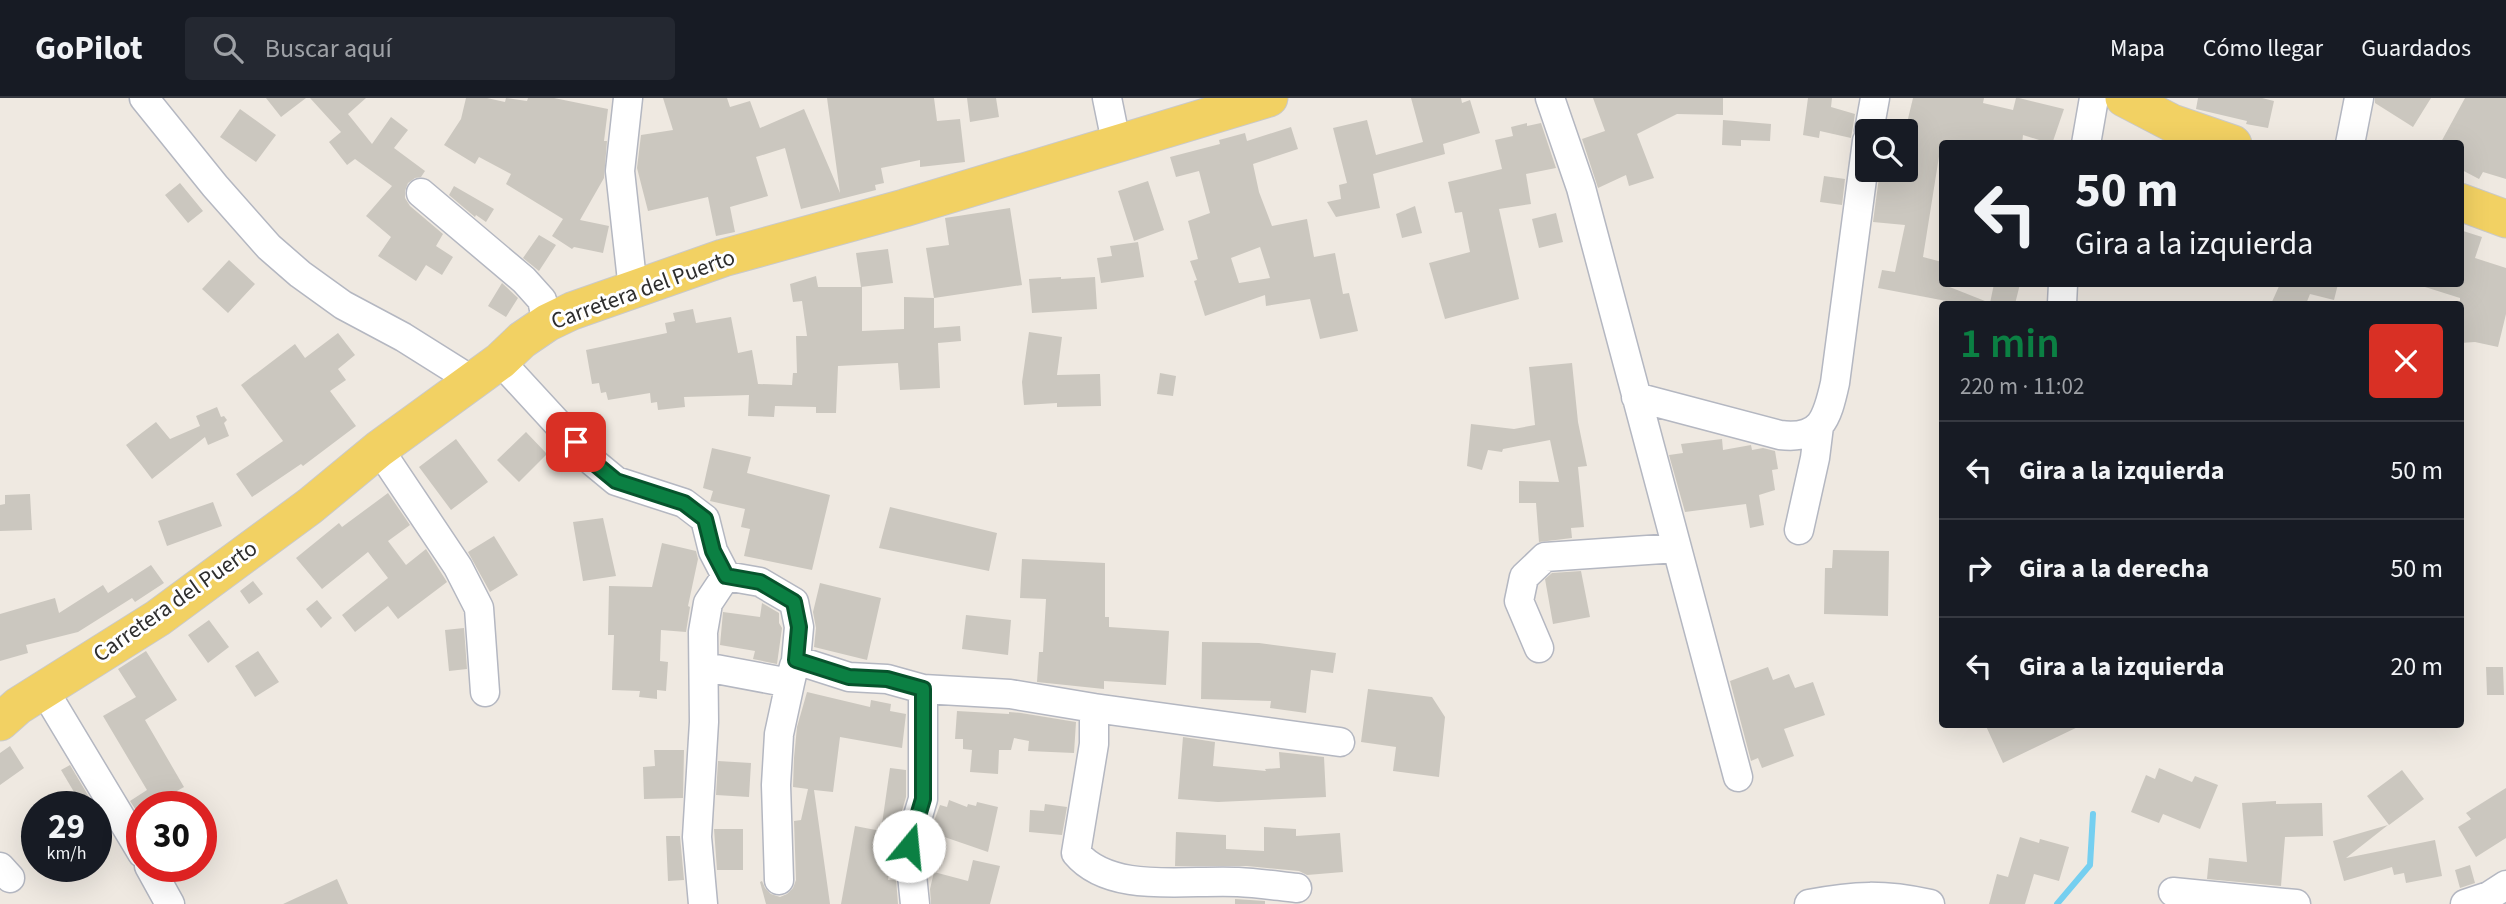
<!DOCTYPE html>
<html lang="es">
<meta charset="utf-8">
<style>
body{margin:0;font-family:"Source Sans 3",sans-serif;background:#242831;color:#f1f3f6;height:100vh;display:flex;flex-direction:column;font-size:26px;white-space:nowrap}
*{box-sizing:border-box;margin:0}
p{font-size:23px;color:#9ea1a6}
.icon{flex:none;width:38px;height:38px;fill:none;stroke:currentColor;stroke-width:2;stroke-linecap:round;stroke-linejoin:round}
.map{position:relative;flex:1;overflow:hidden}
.details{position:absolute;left:1939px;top:203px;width:525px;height:427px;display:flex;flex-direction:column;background:#171b24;border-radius:7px;box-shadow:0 7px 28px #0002}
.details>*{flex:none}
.guide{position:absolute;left:1939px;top:42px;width:525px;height:147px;border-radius:7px;box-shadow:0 7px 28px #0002;background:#171b24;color:#f1f3f6;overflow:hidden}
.tools{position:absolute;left:1855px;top:21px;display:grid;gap:14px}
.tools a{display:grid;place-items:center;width:63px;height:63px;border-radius:7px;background:#171b24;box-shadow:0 7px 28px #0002;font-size:35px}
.speed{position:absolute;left:21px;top:693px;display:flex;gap:14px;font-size:35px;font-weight:700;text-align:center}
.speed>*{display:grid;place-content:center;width:91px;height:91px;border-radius:50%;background:#171b24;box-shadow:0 7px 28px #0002;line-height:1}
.speed small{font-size:18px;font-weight:400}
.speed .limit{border:10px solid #d22;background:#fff;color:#111}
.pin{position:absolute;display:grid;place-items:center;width:60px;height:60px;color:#fff;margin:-30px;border-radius:14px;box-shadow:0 4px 10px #0006}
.me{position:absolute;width:77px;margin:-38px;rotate:17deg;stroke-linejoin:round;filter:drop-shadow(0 0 5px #0008)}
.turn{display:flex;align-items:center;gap:24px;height:147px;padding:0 21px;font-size:32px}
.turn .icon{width:91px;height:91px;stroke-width:2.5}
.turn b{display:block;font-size:49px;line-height:60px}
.round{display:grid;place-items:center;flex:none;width:74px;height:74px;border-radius:7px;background:#242831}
.summary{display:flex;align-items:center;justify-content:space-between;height:119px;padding:0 21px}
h1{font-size:42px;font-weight:600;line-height:52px;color:#0b8043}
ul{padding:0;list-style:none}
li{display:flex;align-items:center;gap:21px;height:98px;padding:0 21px;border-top:2px solid #363941}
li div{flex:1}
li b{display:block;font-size:26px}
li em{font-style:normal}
header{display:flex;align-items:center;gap:42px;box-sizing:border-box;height:98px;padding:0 35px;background:#171b24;border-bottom:2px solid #363941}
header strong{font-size:33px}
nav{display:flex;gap:38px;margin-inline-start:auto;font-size:24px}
.search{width:490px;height:63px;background:#242831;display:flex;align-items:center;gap:18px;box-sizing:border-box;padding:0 24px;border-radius:7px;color:#9ea1a6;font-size:26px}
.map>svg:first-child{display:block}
</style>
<header>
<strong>GoPilot</strong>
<div class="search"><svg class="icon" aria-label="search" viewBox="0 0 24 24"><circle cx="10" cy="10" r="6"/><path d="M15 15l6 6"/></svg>Buscar aquí</div>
<nav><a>Mapa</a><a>Cómo llegar</a><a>Guardados</a></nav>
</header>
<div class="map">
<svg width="2506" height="806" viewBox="0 0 2506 806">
<rect width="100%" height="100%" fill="#efe9e1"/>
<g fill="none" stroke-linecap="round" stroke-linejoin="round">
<!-- stream -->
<path stroke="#75cff0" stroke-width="6" d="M2057 806 2090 767 2093 716"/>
</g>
<!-- building -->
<path fill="#cbc7bf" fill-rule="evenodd" d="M266 0H306L281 19Z
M310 0H366L348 16 372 46 391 19 408 32 394 50 425 73 421 79 415 80 408 85 405 93V100L410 108 443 136 436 148 453 159 442 177 426 167 416 183 378 158 391 139 366 118 392 88 355 61 347 67 329 44 341 34Z
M466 0H487L505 4 506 0 527 3 528 0H554L608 11 604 43H607L604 80 580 122 609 128 603 155 574 149 572 151 552 138 563 121 506 86 511 76 479 59 475 66 444 47 461 21Z
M663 0H727L730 9 750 3 760 30 804 11 840 95 827 0H934L937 23 960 21 965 64 920 69V62L881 70 884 85 875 87 876 92 801 111 785 50 756 59 768 98 730 109 735 134 716 138 708 99 648 113 637 70 641 37 673 32Z
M967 0H996L999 19 970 24Z
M1411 0H1461L1462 5 1470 2 1480 35 1443 46 1445 56 1373 76 1380 110 1336 119 1327 104 1341 101 1339 87 1347 85 1333 30 1367 22 1376 57 1423 44Z
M1593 0H1723V17L1677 16 1637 36 1654 80 1629 88 1626 77 1598 90 1582 41 1605 33Z
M1808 0H1832L1831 9 1855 16 1851 40 1820 33 1819 40 1803 37Z
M1913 0H1984L1983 5 2013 12 2016 0H2019L2064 11 2052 46 2023 37 2022 46H1941L1923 159 1942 164V186L1990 205 1994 186H2020L2015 206H1962L1878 190 1882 172 1895 174 1905 127 1873 124 1880 72 1906 75V29Z
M2198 0H2262L2274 3 2268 30 2246 26 2247 23 2196 11Z
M2375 0H2431L2413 29 2375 5Z
M2465 0H2506V81L2483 74 2479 81 2460 71V46H2440Z
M240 11 276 37 256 64 220 39Z
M1723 22 1771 26 1770 43 1741 42V48L1722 47Z
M1527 25V28L1541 25 1556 70 1526 76 1531 106 1499 111 1519 201 1445 221 1429 165 1470 154 1462 114 1455 115 1448 84 1502 71 1495 42 1513 38 1511 29Z
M1291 29 1298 51 1253 66 1259 94 1272 128 1307 121 1314 159 1335 155 1343 196 1349 195 1358 233 1320 241 1310 201 1266 208 1265 197 1205 218 1194 183 1197 182 1190 163 1198 161 1188 123 1210 115 1199 73 1176 79 1170 59 1220 46 1219 42 1245 35 1247 43ZM1260 149 1270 180 1239 185 1231 160Z
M1824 78 1845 81 1842 107 1820 104Z
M1148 83 1164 132 1134 143 1118 93Z
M180 85 203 113 188 125 165 97Z
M454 88 494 111 486 124 476 117 475 119 449 97Z
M1415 108 1422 135 1402 140 1396 116Z
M1010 110 1022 187 934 200 926 150 949 147 945 120Z
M1556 115 1563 144 1539 150 1532 121Z
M2460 132 2482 139 2475 160 2506 170V216L2498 249 2475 244 2460 245V200L2425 189V186H2460Z
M539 137 556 147 539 173 523 160Z
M1138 144 1144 179 1101 185 1097 160 1112 158 1110 148Z
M888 151 893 185 861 189 856 155Z
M229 162 255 186 228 215 202 191Z
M816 178 818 189H862V233L904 231V199L934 200V230L960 228 961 243 938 245 940 290 900 292 898 265 838 268 836 315H816V309L775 308 774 319 748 318 749 297 684 299 685 309 658 312 657 304 651 305 650 295 608 302 606 294 601 295 599 285 592 286 586 252 667 235 665 225 675 223 673 215 693 211 696 225 731 219 738 255 752 252 758 286 792 287 793 275H797L796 238H807L802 203 793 204 790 186Z
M1061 179V181L1095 179 1097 211 1032 215 1029 181Z
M502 185 518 200 506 219 488 208Z
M2280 186H2338L2334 202 2310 196 2306 206H2271Z
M1029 234 1062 239 1057 277 1100 276 1101 308 1057 309V305L1024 307 1022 284Z
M338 235 355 257 338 271 346 282 330 293 356 328 303 368 301 366 252 399 236 376 283 343 241 287 295 246 305 260Z
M1572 265 1578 324 1587 368 1578 369 1584 429 1571 430 1572 440 1539 444 1536 405H1519V383L1559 384 1550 342 1503 351 1502 354 1488 352 1482 372 1467 368 1471 326 1514 331 1535 327 1529 269Z
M1160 275 1176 278 1173 298 1157 296Z
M217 309 221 319 224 318 227 322 224 325 229 338 208 347 205 339 152 381 126 347 156 324 170 341 200 328 196 318Z
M526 334 547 356 519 384 497 362Z
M456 341 488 384 451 412 419 369Z
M1722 341 1723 352 1751 347 1752 352 1763 350 1775 353 1778 371 1772 372 1775 392 1759 397 1764 427 1750 430 1746 406 1685 414 1669 357 1683 355 1681 346Z
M712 350 751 359 747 375 830 397 812 472 744 458 750 431 741 429 745 411 710 403 713 393 703 390Z
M388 395 410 427 388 443 406 467 426 451 447 484 398 521 388 508 355 534 342 517 388 480 368 454 322 491 296 460 339 425 342 429Z
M30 396 32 432 0 433V407L5 406V397Z
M213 404 222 428 167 448 158 423Z
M890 409 997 435 989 473 879 450Z
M603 420 616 478 583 483 573 424Z
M494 438 518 477 490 494 468 454Z
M662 445 696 453 698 461 688 508 690 509 686 534 661 532 660 563 668 564 666 593 657 592V601L639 599 640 593 612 592 614 537H608L609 488 652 489Z
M1833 452 1889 453 1888 518 1824 516 1825 470H1832Z
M1022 461 1105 465V519H1109V529L1169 533 1166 587 1104 583V591L1037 584 1039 554H1043L1046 501 1020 500Z
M151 467 164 485 135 504 132 500 78 534 26 547 28 555 0 563V516L55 500 59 515 103 487 108 495Z
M1581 473 1590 519 1553 526 1545 481 1552 475Z
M253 483 263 496 249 506 240 493Z
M820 485 881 500 867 562 814 549 816 530 813 514Z
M317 502 332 520 321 530 306 511Z
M762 505 779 515V525L782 530 777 566 753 561 755 553 720 547 723 514 760 519Z
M966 517 1011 522 1008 557 962 551Z
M209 522 229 549 208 565 188 537Z
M464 530 467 571 449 573 445 532Z
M1202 544 1259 545 1336 555 1333 575 1311 572 1306 615 1270 610 1271 603 1201 601Z
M146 553 177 602 145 622 184 689 177 693 186 709H142L141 720 130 703 147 692 103 618 136 599 118 571Z
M258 553 279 584 255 599 235 568Z
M1768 569 1773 582 1789 576 1795 590 1813 584 1825 617 1784 631 1794 658 1762 670 1758 660 1751 663 1730 583Z
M2486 569H2503L2504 597H2487Z
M1368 591 1432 599 1445 619 1439 679 1393 673 1396 649 1361 644Z
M807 594 870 609 871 602 891 606 890 613 906 616 902 650 840 639 833 694 814 692 830 806H766L760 784 762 783 765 790 771 796 780 799 787 796 793 790 796 782 794 723 801 722 808 691 793 689 794 660 797 629Z
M957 613 1009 616V614L1021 615 1076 624 1074 655 1028 653 1029 643 1014 640 1011 652H999L998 676 970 674 972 652 963 651V641H955Z
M1985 626H2084L2003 665Z
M1183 639 1215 644 1213 668 1266 673 1265 671 1280 670 1279 654 1324 659 1326 699 1218 704 1178 701Z
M10 648 24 670 0 687V655Z
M654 652H684L683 700 644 701 643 669 655 668Z
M718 663 751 665 749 699 716 697Z
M70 667 95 709H55L74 694 61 672Z
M890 670 906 672V699L893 743 888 782 896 781 898 806H841L855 728 881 733Z
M2159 670 2192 684 2195 678 2218 687 2200 731 2163 716 2159 725 2131 714 2146 677 2155 681Z
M2402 672 2424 701 2389 727 2367 698Z
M2506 690V740L2476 759 2458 729 2471 721 2466 715Z
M949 702 967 709 968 706 976 708 977 704 998 709 988 754 930 734 940 707 947 709Z
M2276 703V706L2322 705 2323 738 2285 739 2281 788 2207 781 2209 760 2247 764 2242 705Z
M1045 706 1067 709 1062 737 1029 734 1030 712 1044 713Z
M2388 727 2346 760 2435 742 2442 778 2406 785 2404 775 2394 777 2392 769 2344 783 2333 743Z
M1264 729 1296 731V738L1340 735 1343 774 1307 777 1299 773 1247 768H1175L1176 734 1226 737V751L1264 753Z
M714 731H743V772H717Z
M666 738H680L684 782 668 783Z
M2020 739 2039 745 2040 741 2069 749 2059 783 2034 776 2025 806H1989L1997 776 2008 779Z
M973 762 1000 768 990 806H931L930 791 934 774 968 783Z
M2470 767 2475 785 2460 790 2455 772Z
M337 781 348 806H283Z
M1235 801 1265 803V806H1235Z"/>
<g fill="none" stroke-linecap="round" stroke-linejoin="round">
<defs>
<path id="minor" d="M144 0 215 88 269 149 300 176 343 207 403 239 473 283
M628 0 620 73 633 192
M1107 0 1116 44
M1550 0 1581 90 1738 679
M1869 33 1875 0
M2086 46 2094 0
M2350 46 2359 0
M421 95 524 182 542 202 547 225
M2062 206 2063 186
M500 263 593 364 616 383 684 405 705 421 713 453 726 478 760 484 794 504 799 529 796 562 849 579 887 581 923 591 1010 596 1094 610V646L1076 755C1111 797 1188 781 1238 784 1258 785 1278 788 1297 790
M1636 299 1780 337C1821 342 1827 321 1835 285L1867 43
M379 351 458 469 479 510 485 594
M1799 432 1815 360 1819 328
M1539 550 1519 503 1524 479 1545 459 1677 450
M705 569 790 585 794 568
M44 592 142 755
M1094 610 1340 644
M149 768 170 806
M0 769 10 780
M779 782 776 687 779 636 790 585
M2173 794 2296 806
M703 806 697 739 704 624 703 534 708 505 726 478
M915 806 909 748 923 701V591
M1809 806C1855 797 1884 796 1930 806
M2465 806 2489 798 2506 787"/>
<path id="major" d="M2124 0 2172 25 2233 46
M2460 104 2506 121
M0 624 18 608 158 520 310 408 379 351 500 263 522 242 547 225 572 213 723 160 904 110 1269 0"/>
</defs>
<!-- minor casing -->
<use href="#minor" stroke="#b4b7c1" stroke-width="31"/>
<!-- major casing -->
<use href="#major" stroke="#c9c9c9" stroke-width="39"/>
<!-- minor -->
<use href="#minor" stroke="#fff" stroke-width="28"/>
<!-- major -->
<use href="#major" stroke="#f2d163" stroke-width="37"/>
</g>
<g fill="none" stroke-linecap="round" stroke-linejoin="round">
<defs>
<path id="route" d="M576 344 593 364 616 383 684 405 705 421 713 453 726 478 760 484 794 504 799 529 796 562 849 579 887 581 923 591V701L909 748"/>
</defs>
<!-- route casing -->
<use href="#route" stroke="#07532c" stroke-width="18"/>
<!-- route -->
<use href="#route" stroke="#0b8043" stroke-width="12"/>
</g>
<g text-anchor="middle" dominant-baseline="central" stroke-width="6" stroke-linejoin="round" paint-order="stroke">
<!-- street labels -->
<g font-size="23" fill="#2e2e2e" stroke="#fff">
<text transform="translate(643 191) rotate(-20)">Carretera del Puerto</text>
<text transform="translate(175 503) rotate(-35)">Carretera del Puerto</text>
</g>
</g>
</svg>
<div class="tools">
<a><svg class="icon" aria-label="search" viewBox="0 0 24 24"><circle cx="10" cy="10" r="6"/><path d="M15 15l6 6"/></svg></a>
</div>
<div class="speed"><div>29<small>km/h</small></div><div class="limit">30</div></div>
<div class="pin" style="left:576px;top:344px;background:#d93025"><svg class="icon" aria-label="arrive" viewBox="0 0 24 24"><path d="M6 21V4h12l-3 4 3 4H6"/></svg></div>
<svg class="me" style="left:909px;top:748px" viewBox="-20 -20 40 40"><circle r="19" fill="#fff"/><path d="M0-13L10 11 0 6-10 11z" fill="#0b8043"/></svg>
<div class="guide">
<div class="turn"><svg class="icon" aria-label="left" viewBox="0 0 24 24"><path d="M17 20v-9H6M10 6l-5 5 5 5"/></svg><div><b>50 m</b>Gira a la izquierda</div></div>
</div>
<section class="details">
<div class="summary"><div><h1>1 min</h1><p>220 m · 11:02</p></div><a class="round" style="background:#d93025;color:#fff"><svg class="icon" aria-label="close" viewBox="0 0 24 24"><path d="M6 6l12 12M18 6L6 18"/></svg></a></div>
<ul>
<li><svg class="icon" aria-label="left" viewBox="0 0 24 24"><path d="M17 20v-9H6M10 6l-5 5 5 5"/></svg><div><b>Gira a la izquierda</b></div><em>50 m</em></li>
<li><svg class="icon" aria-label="right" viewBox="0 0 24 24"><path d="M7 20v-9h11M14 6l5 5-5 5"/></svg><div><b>Gira a la derecha</b></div><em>50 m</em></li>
<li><svg class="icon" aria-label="left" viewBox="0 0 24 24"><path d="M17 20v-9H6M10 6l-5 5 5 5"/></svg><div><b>Gira a la izquierda</b></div><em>20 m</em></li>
</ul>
</section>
</div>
